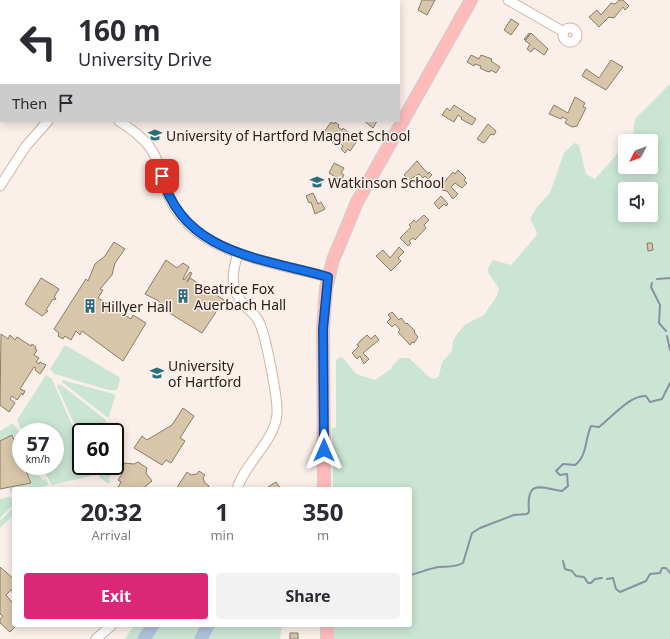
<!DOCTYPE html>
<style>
body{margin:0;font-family:"Noto Sans",sans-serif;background:#f2f2f3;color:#2b2b33;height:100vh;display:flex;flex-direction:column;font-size:15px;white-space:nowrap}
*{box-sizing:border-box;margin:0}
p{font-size:13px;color:#7c7c81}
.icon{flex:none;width:22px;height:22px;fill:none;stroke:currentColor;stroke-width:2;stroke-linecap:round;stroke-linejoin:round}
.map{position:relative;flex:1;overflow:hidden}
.panel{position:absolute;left:12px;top:487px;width:400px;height:140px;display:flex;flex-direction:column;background:#fff;border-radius:4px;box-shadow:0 2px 10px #0003}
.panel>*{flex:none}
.hud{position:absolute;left:0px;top:0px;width:400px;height:122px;box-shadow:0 2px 10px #0003;background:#fff;color:#2b2b33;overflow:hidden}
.needle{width:26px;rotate:228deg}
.controls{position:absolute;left:618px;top:134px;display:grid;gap:8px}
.controls a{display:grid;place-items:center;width:40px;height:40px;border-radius:4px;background:#fff;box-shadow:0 2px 10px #0003;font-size:20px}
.speed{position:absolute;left:12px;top:423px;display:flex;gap:8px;font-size:20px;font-weight:700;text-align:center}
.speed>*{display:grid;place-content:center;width:52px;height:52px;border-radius:50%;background:#fff;box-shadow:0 2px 10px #0003;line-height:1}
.speed small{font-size:10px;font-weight:400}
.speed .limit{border:2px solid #111;border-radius:6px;background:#fff;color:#111}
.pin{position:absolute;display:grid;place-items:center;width:34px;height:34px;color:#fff;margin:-17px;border-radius:8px;box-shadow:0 2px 6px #0006}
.me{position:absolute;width:44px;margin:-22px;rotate:0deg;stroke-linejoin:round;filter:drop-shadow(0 0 3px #0008)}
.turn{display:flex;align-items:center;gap:14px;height:84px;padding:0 12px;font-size:18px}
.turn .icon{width:52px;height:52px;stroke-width:2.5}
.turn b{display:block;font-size:28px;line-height:34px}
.then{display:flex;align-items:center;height:38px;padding:0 12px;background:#0003;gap:8px;font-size:15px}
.eta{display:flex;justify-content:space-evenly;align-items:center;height:68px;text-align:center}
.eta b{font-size:24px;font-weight:700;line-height:28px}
.cta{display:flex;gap:8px;margin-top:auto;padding:8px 12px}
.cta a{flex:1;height:46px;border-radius:4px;background:#db2777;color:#fff;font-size:16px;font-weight:700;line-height:46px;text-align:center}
.cta a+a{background:#f2f2f3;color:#2b2b33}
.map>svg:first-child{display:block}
</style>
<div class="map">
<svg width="670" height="639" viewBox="0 0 670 639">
<rect width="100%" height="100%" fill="#fbefe9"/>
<!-- green -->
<path fill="#cae5d4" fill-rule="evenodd" d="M0 0 45 1H1L0 70Z
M670 84V639H334V625H410V489H333L332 428 336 427V360L340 357 344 359 356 374 375 380 391 369 393 365 400 358H409L430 378 435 379 439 376 442 362 452 351 453 341 458 333 466 324 484 315 497 296 499 288 488 273V268L493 260 511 265 536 236 537 232 530 219 537 207 550 193 564 153 574 143 579 145 586 174 595 179 625 145V167H651V141H628L633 135 635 119ZM625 189H651V215H625Z
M65 345 119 377 120 380 117 390H108L55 374 50 369Z
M46 375 52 379 81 446V466H89L92 471 91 476 52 485 41 466H55V432H22L17 420Z
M62 380 114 394 115 396 109 417H107L62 382Z
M60 384 106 420 105 432H81V439L57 386Z
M13 423 21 434V454L13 434 0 441V431Z
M118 461 119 462 108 479 110 481 109 484 99 477 103 470 101 467 111 471Z
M29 466 43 480 46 479 49 485 32 489H14V493L11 494 9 488 32 483 25 467Z
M10 497 14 501V504L0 518V499Z
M14 507V514L0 528V521Z
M134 625H282L280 639H125Z"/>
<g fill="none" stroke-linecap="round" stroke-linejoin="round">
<!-- stream -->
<path stroke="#8891a2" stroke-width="2" d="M657 279 670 278
M652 283 651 287 660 305 659 323 666 331
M667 336 670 350
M563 561 565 569 572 571 576 576 584 577 588 583H591L595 579 602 578
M410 575C419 573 428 569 438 567 447 566 454 568 463 563L472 533 480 528 514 515 527 514 529 512C526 478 540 488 562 491L568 486 567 474 560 475 556 471 563 464 575 465C587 457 585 439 591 426L599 427C611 418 631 394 646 396L650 402 662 399 670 383
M607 579 613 578 616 589 620 592 646 581 650 574 660 573 662 568H666L670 573"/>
<!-- river -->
<path stroke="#b0c1dc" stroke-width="13" d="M144 639 153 625
M201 639 208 625"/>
</g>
<!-- building -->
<path fill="#d7c6aa" stroke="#8b7c64" d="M102 0H161L101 1Z
M270 0H310L311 1H271Z
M422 0H435L427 15 418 10Z
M619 0H623L629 6 625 10 623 7 614 18 609 17 599 27 589 17 597 10 601 15 611 3 615 4Z
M511 19 519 24 511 35 504 30Z
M529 33 530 34 525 40 524 39Z
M531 33 548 49 545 54 544 55 534 48 531 52 527 49 530 44 525 41Z
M471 55 479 59 481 55 492 59 491 61 500 67 496 73 491 70 490 72 486 71 480 68 481 66 475 64 474 66 467 62Z
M611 60 623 67 606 90 582 76 586 69 599 78Z
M575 97 585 103 583 107 586 108 577 126 572 127 565 123 567 119 562 117 561 119 549 114 554 105 568 113Z
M454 105 476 119 472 125 461 119 462 118 458 115 454 122 442 115 447 108 450 111Z
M364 121H377L373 128Z
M331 122 334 124 335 122 339 125 338 127 342 130 343 128 348 132 346 133 356 138 355 140 357 141 350 151 348 149 345 153 341 149 343 146 339 143 337 146 332 143 335 140 331 137 328 140 324 137 326 133 324 132Z
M488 124 496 131 494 135 491 134 484 143 477 139Z
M417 161 428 174 429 172 432 175 428 179 425 176 423 178 419 174 409 180 404 175Z
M334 163 344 168 341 173 344 175 341 181 329 173Z
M458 170 466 178 464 180 467 183 462 188 455 183 451 187 458 194 453 199 447 191 442 190 443 188 441 186 453 172 455 174Z
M313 193 318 204 321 202 325 209 315 214 311 202 309 203 306 196Z
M441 196 448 204 446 206 444 204 439 209 434 203Z
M424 215 429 220 424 225 426 228 415 240 413 238 409 241 411 243 408 246 400 238 411 227 409 225 414 220 416 222Z
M114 242 125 249 115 263 112 275 100 289 103 290 98 298 131 319 133 315 146 323 123 361 82 331 80 335 76 331 71 340 65 336 63 339 58 336 59 333 54 329 86 279 88 281 95 264 105 256Z
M647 243H652L653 250 648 251Z
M399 247 404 252 398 258 401 261 391 271 376 256 383 250 390 258Z
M166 260 177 268 183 263 189 267 183 279 184 280 190 272 192 273 187 282 190 278 224 300 202 333 163 309 165 306 157 300 145 294Z
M41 278 59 289 54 297 56 298 55 300 53 299 46 310 48 311 42 316 25 304Z
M392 312 399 320 401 318 406 324 407 323 415 331 414 332 418 337 414 343 412 342 410 345 398 332 400 330 395 324 392 327 387 322 391 318 388 315Z
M1 334 8 339 10 335 15 340 17 337 31 346 32 344 36 347 35 349 37 350 34 355 39 358 36 362 39 364 40 362 46 365 40 374 35 370 36 368 34 367 20 389 25 391 23 395 22 393 17 400 12 396 10 399 15 403 9 412 0 405Z
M367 335 371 339 375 335 379 340 363 353 369 359 364 364 360 356 357 359 352 353 359 346 357 345 361 340Z
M183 408 194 416 180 438 185 441 171 463 166 460 162 465 134 448 142 436 147 440 172 425Z
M12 435 21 457V466H24L31 483 0 489V441Z
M138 462 147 468 146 473 152 481 142 489H117L121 482 118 480 122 474 124 463 134 464Z
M199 471 205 475 203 478 205 483 209 486 207 489H176L187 472 191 475 197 474Z
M276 482 281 489H267L268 487Z
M0 567 14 579V591L11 590 6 595 14 605V625H17L10 632 0 623V619L3 616 0 614Z
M290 633H298V639H290Z"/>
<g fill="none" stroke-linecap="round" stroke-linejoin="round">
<defs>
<path id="minor" d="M508 0 564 32
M563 35a7 7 0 1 1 14 0a7 7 0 1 1-14 0Z
M119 121C131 129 147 140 154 154 163 170 163 189 173 205 201 255 277 263 328 277
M0 186 26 146 48 121
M237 489C244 464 275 441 277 414 278 399 266 336 259 322 256 315 250 311 245 306 229 289 232 273 238 253
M96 639 112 625"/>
<path id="major" d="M324 489 323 329 326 288 333 260 357 202 471 0
M327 625V639"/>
</defs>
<!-- minor casing -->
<use href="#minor" stroke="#d1b3a4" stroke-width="11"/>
<!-- major casing -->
<use href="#major" stroke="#d1cecd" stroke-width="14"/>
<!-- minor -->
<use href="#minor" stroke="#fff" stroke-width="9"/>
<!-- major -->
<use href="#major" stroke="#febbb9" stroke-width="12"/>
</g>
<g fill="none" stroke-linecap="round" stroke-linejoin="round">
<defs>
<path id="route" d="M162 176C183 254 262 258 328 277L323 329 324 450"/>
</defs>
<!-- route casing -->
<use href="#route" stroke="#114b97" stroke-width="10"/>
<!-- route -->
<use href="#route" stroke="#1a73e8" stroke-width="7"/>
</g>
<!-- icons -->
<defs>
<symbol id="school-bare" viewBox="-9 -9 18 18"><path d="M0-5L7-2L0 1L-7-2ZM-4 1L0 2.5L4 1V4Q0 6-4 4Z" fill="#296d7e" stroke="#fbefe9" stroke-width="2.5" paint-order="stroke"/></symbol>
<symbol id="building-bare" viewBox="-9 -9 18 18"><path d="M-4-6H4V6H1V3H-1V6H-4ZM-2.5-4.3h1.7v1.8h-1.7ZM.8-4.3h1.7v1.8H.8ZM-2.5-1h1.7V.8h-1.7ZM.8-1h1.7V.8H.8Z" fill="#296d7e" stroke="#fbefe9" stroke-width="2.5" paint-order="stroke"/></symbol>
<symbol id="university-bare" viewBox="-9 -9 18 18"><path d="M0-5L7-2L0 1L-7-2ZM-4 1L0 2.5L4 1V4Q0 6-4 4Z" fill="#296d7e" stroke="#fbefe9" stroke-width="2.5" paint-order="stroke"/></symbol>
</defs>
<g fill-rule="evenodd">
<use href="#school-bare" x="145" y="125" width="20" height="20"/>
<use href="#school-bare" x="307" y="172" width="20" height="20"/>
<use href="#building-bare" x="173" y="286" width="20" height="20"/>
<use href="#building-bare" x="80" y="296" width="20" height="20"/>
<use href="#university-bare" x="147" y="363" width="20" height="20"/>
</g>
<g text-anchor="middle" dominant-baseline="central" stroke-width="3" stroke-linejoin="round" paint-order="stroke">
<!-- poi labels -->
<g font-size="14" fill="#2c211b" stroke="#fbefe9" text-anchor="start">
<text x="166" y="135">University of Hartford Magnet School</text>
<text x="328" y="182">Watkinson School</text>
<text x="194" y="288">Beatrice Fox<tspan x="194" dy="16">Auerbach Hall</tspan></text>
<text x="101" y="306">Hillyer Hall</text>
<text x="168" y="365">University<tspan x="168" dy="16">of Hartford</tspan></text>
</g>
</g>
</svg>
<div class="controls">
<a><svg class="needle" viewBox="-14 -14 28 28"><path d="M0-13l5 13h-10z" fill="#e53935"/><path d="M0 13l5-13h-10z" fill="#7c7c81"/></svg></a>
<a><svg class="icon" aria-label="sound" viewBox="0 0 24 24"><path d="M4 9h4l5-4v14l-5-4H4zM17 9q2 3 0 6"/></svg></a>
</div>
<div class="speed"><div>57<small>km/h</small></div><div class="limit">60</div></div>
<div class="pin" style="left:162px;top:176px;background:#d93025"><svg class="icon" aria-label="arrive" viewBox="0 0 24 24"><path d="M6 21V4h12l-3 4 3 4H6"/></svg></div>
<svg class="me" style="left:324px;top:450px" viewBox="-20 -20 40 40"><path d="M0-17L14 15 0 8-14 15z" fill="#1a73e8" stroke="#fff" stroke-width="4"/></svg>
<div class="hud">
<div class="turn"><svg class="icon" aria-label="left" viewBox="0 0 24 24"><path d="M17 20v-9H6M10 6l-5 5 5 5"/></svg><div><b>160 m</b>University Drive</div></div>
<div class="then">Then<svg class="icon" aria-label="arrive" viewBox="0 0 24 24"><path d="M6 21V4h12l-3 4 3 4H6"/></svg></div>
</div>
<section class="panel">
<div class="eta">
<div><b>20:32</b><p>Arrival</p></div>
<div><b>1</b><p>min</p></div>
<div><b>350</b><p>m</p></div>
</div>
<div class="cta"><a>Exit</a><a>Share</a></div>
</section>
</div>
